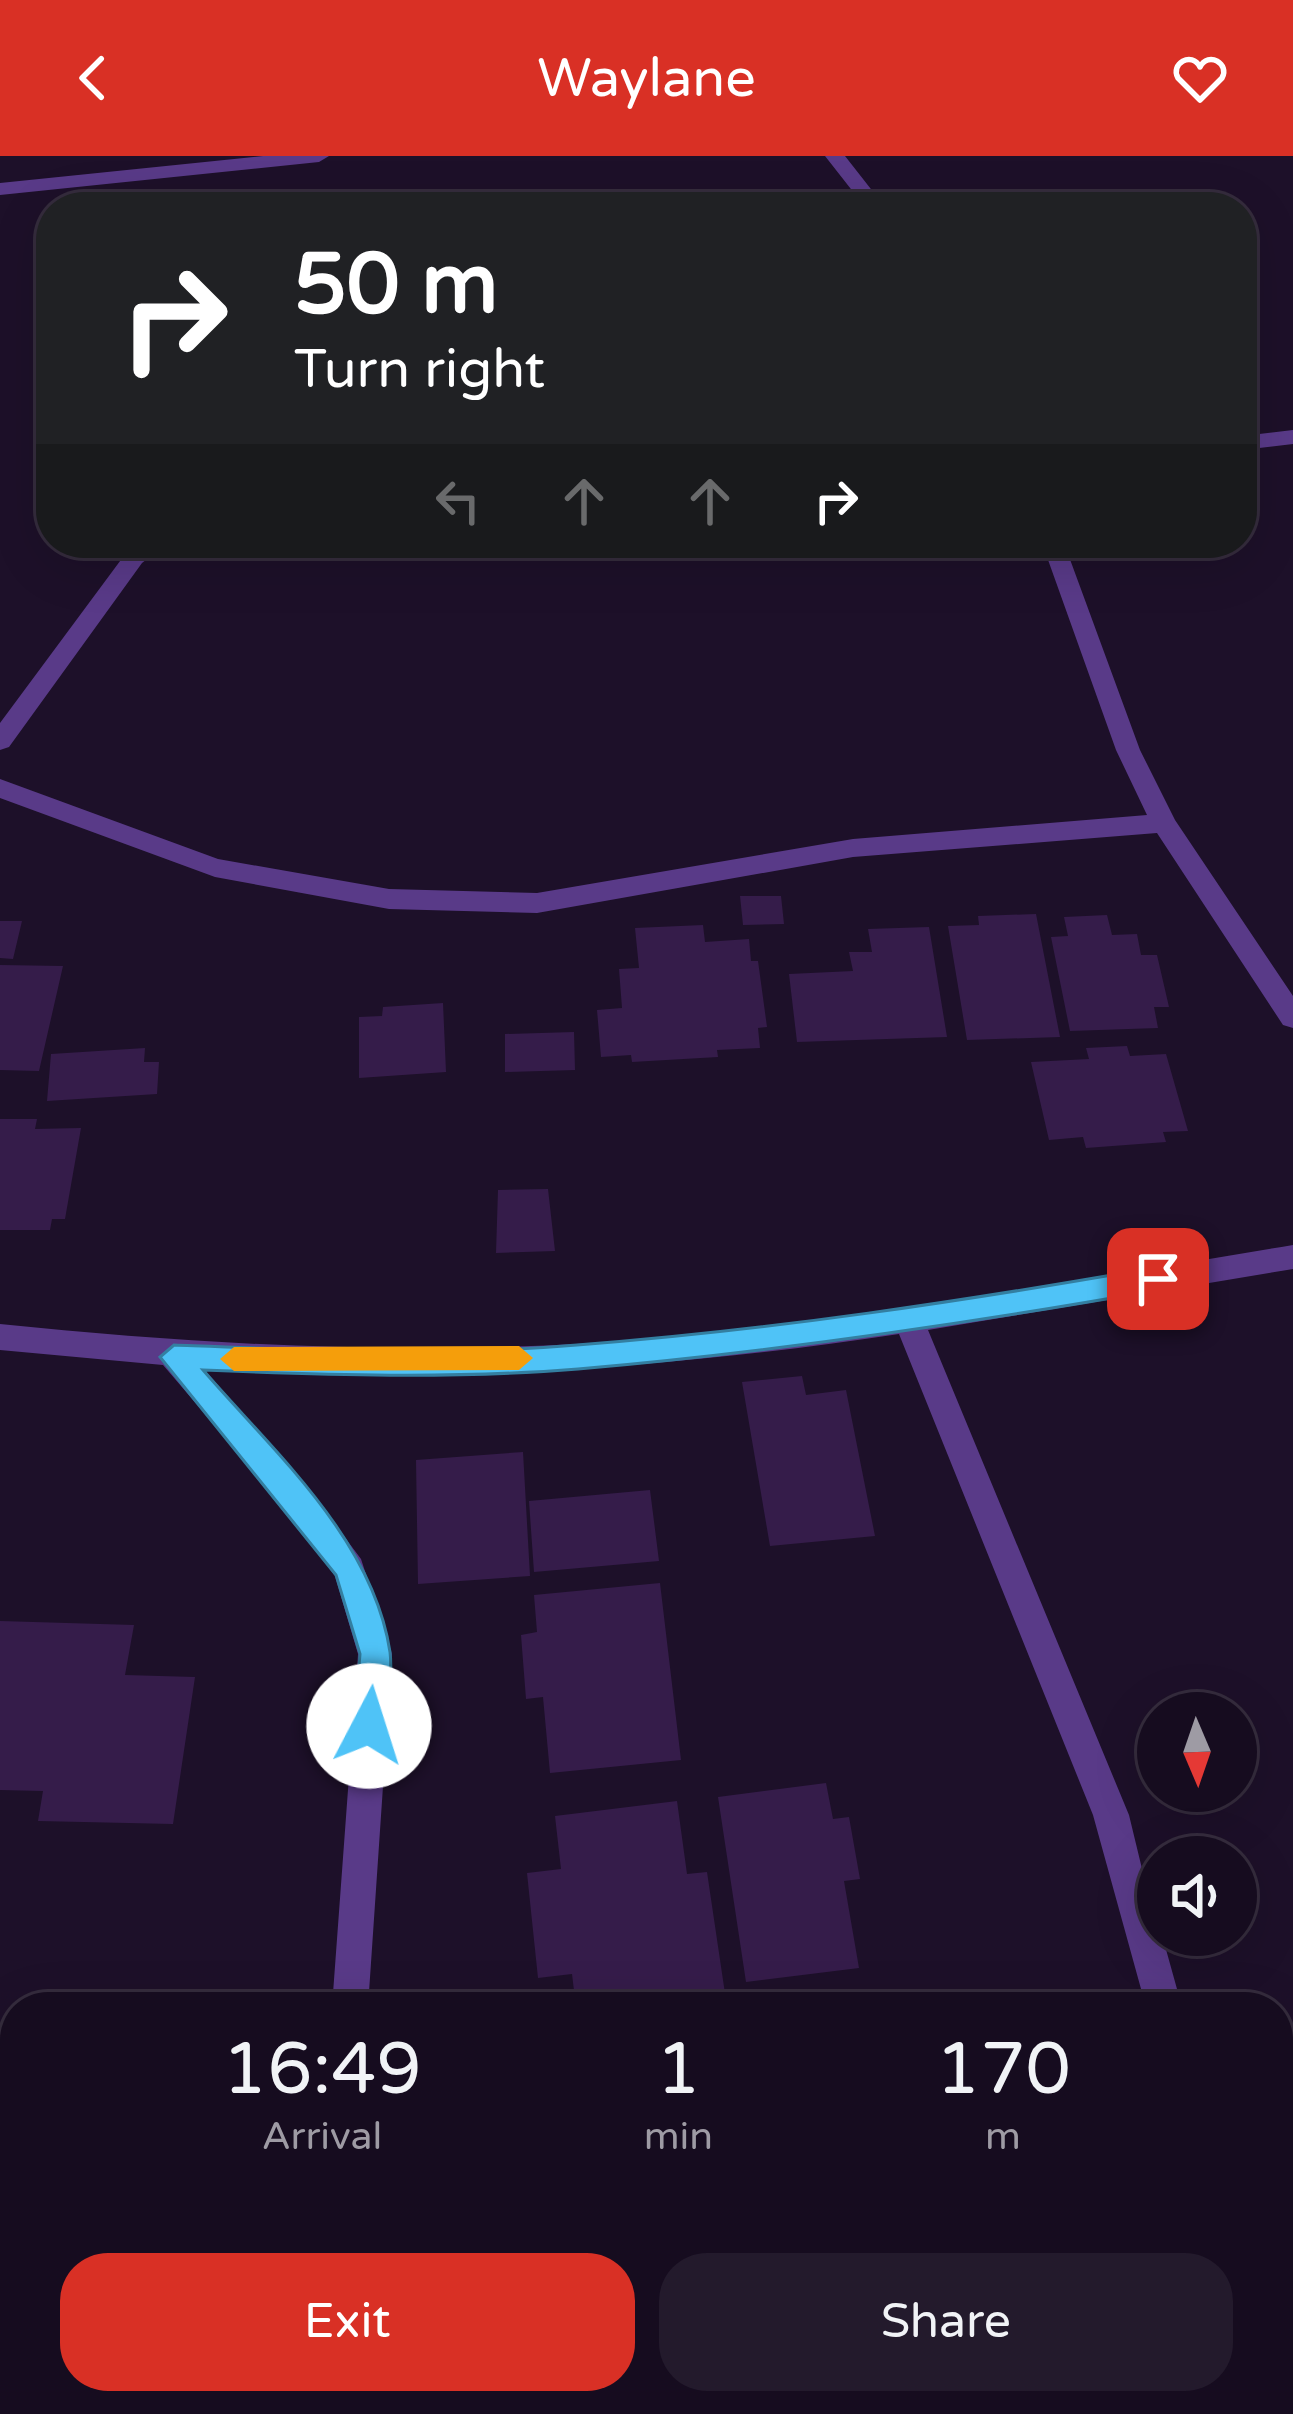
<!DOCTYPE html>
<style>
body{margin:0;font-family:"Varela Round",sans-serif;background:#231a2c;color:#f1f3f6;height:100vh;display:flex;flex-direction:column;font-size:45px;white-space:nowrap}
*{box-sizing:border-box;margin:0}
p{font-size:39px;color:#9e9ba4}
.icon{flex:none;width:66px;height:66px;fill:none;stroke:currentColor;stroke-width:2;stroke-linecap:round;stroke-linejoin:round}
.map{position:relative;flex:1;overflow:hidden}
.drawer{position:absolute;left:0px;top:1836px;width:1293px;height:423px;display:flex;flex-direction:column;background:#160c1f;border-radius:48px 48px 0 0;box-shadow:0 12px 48px #0002,0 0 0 3px #352c3d}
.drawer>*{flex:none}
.banner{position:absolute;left:36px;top:36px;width:1221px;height:366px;border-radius:48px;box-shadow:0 12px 48px #0002,0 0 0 3px #352c3d;background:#202124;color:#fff;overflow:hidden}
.needle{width:78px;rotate:178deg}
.controls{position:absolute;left:1137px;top:1536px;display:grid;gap:24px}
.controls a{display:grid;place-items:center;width:120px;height:120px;border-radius:50%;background:#160c1f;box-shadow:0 12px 48px #0002,0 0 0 3px #352c3d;font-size:60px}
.pin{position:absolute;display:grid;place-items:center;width:102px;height:102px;color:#fff;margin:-51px;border-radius:24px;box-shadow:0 6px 18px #0006}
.me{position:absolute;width:132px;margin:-66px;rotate:5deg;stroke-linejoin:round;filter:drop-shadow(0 0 9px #0008)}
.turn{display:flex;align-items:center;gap:42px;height:252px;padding:0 60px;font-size:54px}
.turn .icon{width:156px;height:156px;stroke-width:2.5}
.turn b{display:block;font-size:84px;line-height:102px}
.lanes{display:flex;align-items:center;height:114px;padding:0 60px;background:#0003;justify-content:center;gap:60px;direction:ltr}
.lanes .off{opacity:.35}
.eta{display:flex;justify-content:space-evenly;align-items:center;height:204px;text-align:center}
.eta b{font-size:72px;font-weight:600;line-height:84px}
.cta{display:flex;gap:24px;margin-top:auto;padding:24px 60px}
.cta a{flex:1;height:138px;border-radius:48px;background:#d93025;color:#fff;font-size:48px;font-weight:600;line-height:138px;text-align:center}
.cta a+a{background:#231a2c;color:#f1f3f6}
header{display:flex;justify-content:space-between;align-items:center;height:156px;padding:0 60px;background:#d93025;color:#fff;font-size:54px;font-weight:600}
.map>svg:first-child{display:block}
</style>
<header><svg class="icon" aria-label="back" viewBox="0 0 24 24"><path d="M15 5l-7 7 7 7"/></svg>Waylane<svg class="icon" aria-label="heart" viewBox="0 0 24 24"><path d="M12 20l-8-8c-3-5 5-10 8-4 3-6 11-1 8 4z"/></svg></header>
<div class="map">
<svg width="1293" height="2258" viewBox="0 0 1293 2258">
<rect width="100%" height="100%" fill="#1d1029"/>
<!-- building -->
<path fill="#351c4a" d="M740 740H781L784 768 743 769Z
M1036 758 1060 881 967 884 948 770 979 769 978 760Z
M1107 759 1112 779 1137 778 1141 799H1157L1169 851H1154L1158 872 1070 875 1051 781 1068 780 1064 761Z
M0 765H22L13 803 0 802Z
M703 769 705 786 749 783 751 805H758L767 871 758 872 760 892 717 894 718 901 632 906 631 899 601 901 597 854 622 852 619 813 639 812 635 772Z
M929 771 947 881 797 886 789 818 853 815 849 796H872L868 773Z
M0 809 63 810 39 915 0 914Z
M443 847 446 916 359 922V861L382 860 383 851Z
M574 876 575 914 505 916V878Z
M1127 890 1130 900 1166 898 1188 975 1163 976 1166 986 1086 992 1083 981 1049 984 1031 906 1089 903 1086 892Z
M145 892 144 906H159L157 938 47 945 51 898Z
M0 963H37L35 973 81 972 65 1063H52L50 1074H0Z
M548 1033 555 1095 496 1097 498 1034Z
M802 1220 806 1239 846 1234 875 1380 770 1390 742 1226Z
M523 1296 530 1420 418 1428 416 1304Z
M650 1334 659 1405 534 1416 529 1345Z
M660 1427 681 1604 550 1617 543 1541 526 1543 521 1479 537 1476 534 1439Z
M0 1465 134 1469 125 1519 195 1521 173 1668 38 1665 43 1635 0 1634Z
M826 1627 833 1663 849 1661 860 1723 844 1725 859 1812 746 1826 718 1641Z
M677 1645 687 1718 707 1716 727 1851H576L572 1818 538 1822 527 1717 561 1713 555 1660Z
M12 2123 15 2206H0V2203Z"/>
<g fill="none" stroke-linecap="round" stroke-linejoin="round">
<!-- minor -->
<path fill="#593a88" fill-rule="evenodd" d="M263 0H329L319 6 0 39V27Z
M825 0H845L885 51H865Z
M1293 274V288L1242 294V280Z
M140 387H167L142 407 9 591 0 594V567L126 397Z
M1042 387H1064L1140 594 1175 664 1293 840V872L1283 869 1157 677 853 701 537 757 389 753 215 721 0 642V623L218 703 389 733 537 737 853 683 1147 659 1116 594Z
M1293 1089V1113L928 1174 1129 1659 1158 1779H1162L1182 1851H1146L1093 1659 899 1178C668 1213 436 1228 203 1212L311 1336 361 1403 392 1498 368 1851H332L358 1498 335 1420 289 1356 163 1209 0 1194V1168C221 1191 442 1201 663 1182 875 1163 1084 1123 1293 1089Z
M1278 2230 1287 2258H1247L1244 2244H1278Z
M316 2244H356V2258H316Z"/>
</g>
<!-- route -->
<path fill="#4fc3f7" stroke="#337fa1" stroke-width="3" d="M1158 1111 1171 1123 1158 1134C965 1168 773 1196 578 1213 454 1223 326 1219 203 1214 274 1296 373 1383 390 1496 393 1519 387 1547 385 1570L380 1581 369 1585 358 1581 354 1570 360 1498 336 1419 160 1201 174 1189C307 1194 444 1200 577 1189 772 1174 965 1145 1158 1111Z"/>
<!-- slow -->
<path fill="#f59e0b" d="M519 1190 533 1202 519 1214 234 1215 220 1203 234 1191Z"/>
</svg>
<div class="controls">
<a><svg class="needle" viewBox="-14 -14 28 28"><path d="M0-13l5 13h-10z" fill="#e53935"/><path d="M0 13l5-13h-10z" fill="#9e9ba4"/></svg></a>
<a><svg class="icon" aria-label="sound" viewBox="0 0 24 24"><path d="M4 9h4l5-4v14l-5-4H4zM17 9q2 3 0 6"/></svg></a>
</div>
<div class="pin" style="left:1158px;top:1123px;background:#d93025"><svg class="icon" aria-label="arrive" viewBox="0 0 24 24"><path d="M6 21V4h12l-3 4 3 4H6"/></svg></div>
<svg class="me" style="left:369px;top:1570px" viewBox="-20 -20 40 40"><circle r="19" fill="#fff"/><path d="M0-13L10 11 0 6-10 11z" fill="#4fc3f7"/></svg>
<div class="banner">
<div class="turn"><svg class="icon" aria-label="right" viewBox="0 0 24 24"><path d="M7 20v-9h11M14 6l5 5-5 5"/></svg><div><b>50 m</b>Turn right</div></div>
<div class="lanes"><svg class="icon off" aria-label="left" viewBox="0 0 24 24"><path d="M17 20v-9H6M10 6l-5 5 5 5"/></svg><svg class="icon off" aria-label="ahead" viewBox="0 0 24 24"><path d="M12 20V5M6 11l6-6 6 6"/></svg><svg class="icon off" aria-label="ahead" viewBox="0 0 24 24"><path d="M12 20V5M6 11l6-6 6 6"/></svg><svg class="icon" aria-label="right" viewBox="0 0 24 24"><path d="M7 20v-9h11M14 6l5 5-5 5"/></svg></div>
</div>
<section class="drawer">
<div class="eta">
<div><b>16:49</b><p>Arrival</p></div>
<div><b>1</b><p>min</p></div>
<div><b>170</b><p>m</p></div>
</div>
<div class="cta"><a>Exit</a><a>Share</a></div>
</section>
</div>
